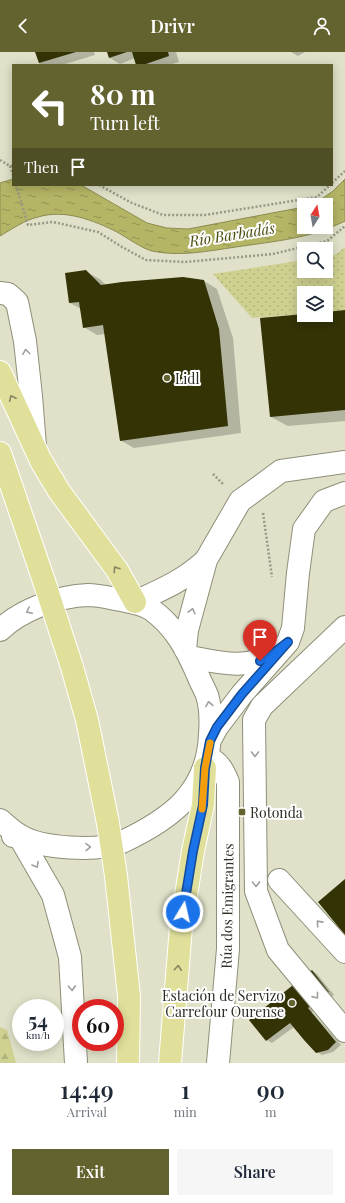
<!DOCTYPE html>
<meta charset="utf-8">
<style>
body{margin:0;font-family:"Playfair Display",serif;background:#f6f6f7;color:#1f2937;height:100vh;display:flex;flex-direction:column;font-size:15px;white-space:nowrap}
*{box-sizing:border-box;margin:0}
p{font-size:13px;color:#747a83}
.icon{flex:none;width:22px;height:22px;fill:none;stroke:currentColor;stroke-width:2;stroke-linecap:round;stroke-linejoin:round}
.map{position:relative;height:1011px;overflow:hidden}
.drawer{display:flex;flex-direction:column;background:#fff;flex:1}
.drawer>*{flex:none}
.top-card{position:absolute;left:12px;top:12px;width:321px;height:122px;border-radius:0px;box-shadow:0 2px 10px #0003;background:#636330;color:#fff;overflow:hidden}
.needle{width:26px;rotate:11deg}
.fabs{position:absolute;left:297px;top:146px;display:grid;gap:8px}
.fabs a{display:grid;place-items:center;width:36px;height:36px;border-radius:0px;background:#fff;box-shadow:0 2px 10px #0003;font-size:20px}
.speed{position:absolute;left:12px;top:947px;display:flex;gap:8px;font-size:20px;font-weight:700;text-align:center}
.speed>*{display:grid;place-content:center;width:52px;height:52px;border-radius:50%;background:#fff;box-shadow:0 2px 10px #0003;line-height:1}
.speed small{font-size:10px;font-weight:400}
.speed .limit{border:6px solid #d22;background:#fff;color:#111}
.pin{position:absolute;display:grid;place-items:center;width:34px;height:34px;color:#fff;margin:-41px -17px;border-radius:50% 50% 50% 0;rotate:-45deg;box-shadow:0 0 4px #0007}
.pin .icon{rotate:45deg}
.me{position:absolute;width:44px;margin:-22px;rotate:9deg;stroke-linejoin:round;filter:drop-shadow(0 0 3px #0008)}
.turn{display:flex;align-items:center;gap:14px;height:84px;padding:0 12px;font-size:18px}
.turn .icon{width:52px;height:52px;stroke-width:2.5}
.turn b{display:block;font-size:28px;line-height:34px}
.then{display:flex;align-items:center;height:38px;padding:0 12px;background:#0003;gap:8px;font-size:15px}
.eta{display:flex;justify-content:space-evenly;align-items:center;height:68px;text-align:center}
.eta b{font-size:24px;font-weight:600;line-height:28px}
.button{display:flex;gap:8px;margin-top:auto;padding:8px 12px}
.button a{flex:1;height:46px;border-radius:0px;background:#636330;color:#fff;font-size:16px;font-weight:600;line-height:46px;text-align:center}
.button a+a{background:#f6f6f7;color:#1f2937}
header{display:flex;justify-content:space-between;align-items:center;height:52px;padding:0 12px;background:#636330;color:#fff;font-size:18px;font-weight:600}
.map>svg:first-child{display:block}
</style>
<header><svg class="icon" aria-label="back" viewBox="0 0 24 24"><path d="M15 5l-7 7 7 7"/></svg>Drivr<svg class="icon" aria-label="person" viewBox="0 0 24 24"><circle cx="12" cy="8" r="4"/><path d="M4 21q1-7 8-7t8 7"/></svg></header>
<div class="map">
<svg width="345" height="1011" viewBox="0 0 345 1011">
<defs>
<pattern id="grass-dots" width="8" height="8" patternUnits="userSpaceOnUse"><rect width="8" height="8" fill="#cfd191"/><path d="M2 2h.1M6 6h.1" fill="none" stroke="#b2b47d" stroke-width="1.8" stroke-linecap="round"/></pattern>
<pattern id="forest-firs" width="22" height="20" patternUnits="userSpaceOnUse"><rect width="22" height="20" fill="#cfd191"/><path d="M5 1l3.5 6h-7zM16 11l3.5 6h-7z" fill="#b2b47d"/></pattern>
<pattern id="water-ripples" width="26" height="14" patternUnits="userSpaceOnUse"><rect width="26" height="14" fill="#b4b565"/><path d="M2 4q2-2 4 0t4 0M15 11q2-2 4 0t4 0" fill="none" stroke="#939453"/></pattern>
</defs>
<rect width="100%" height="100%" fill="#e0e1c8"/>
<!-- grass -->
<path fill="url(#grass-dots)" d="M345 195V258L326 260V241H304V262L252 266 213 222 304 208V219H326V204L335 203Z"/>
<!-- forest -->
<path fill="url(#forest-firs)" d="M0 975 7 978 16 1011H0Z"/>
<!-- water -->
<path fill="url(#water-ripples)" stroke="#8c8c52" d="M13 127V133H81L147 171 167 176 188 177 304 155V175H326V153H313L333 139 345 127V169C308 187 276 189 236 195 208 199 180 205 152 199 143 197 126 185 117 180 93 168 65 157 38 165 25 168 12 177 0 184V131Z"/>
<!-- shadow -->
<path fill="#0003" d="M36 0H94L95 3 62 13H43L39 11Z
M108 0H176L179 10 169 13H138L135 6 120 12 110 6Z
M291 0H305L298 4Z
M86 220 100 227 106 233 204 229 217 237 233 286 241 381 134 396 120 388 105 282 97 283 84 275 81 257 70 251Z
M345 259V369L288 374 271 365 326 261Z
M312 919 317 922 334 943 312 960 341 993 333 1000 322 1003 317 1000 294 975 272 991 267 988 251 968Z"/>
<!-- building -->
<path fill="#333306" d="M35 0H76L39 11Z
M107 0H127L109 6Z
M132 0H168L169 4 143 13H136Z
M86 218 101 233 122 230 183 225 204 228 219 277 228 374 120 389 103 273 83 276 79 250 69 251 65 221Z
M345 258V358L270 365 260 266 304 262 326 263V260Z
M345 827V883L318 850Z
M312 918 329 940 308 956 336 990 328 998 316 1001 304 988 290 971 266 989 249 968Z"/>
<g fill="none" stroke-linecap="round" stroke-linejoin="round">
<defs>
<path id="minor" d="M0 241 8 242 17 250 25 289 31 344 35 394
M135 550C163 537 183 529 206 508
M345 575 262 654 254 668 256 839 278 898 345 979
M0 578C21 558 58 544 88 543 99 543 110 546 121 548 131 550 144 552 152 558 175 575 186 596 197 621 200 629 204 636 207 643 211 656 211 669 210 682 208 740 171 767 122 790 99 800 40 797 19 783 12 779 6 773 0 768
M185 597 187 578 206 508 240 449 281 419 345 410
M190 605C221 611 249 619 276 599
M210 688 217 675 242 642 288 590 293 576 298 521 304 477 324 449 345 441
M208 705C219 711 223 718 228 730V897L218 1011
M13 784H19L53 843 70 905 76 1011
M279 828 345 900"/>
<path id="major" d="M0 320 41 409 59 439 117 518 135 550
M0 401 44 529
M58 572 72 615 87 668 108 771
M116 824 129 944 128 1011
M170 1011 181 875 193 799 203 753 205 716"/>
</defs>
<!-- minor casing -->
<use href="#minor" stroke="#8e8f78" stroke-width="24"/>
<!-- major casing -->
<use href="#major" stroke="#fff" stroke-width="24"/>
<!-- path -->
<path stroke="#979885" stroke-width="2.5" stroke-dasharray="2 2" stroke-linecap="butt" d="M0 108 10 114H13
M10 114 13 123
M332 131 345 119
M16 133 28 173 53 170 98 180 122 195 146 208 185 210 273 202 327 189 345 174
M99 133 132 151 163 163H205L317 145 330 133
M213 422 224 433
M263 461 272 525"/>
<!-- minor -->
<use href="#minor" stroke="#fff" stroke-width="22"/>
<!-- major -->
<use href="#major" stroke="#e0e09b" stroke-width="22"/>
<defs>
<path id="major-bridge" d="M44 529 58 572
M108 771 116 824"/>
</defs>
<!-- major-bridge casing -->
<use href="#major-bridge" stroke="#fff" stroke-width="24" stroke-linecap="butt"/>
<!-- major-bridge -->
<use href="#major-bridge" stroke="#e0e09b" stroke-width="22"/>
</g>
<!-- one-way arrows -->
<defs><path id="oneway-chevron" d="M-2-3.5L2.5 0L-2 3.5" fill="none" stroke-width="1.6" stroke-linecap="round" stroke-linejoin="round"/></defs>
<g stroke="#a0a19c">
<use href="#oneway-chevron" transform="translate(26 300) rotate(-97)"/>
<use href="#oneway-chevron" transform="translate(29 559) rotate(153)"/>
<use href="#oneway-chevron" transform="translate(192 559) rotate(-76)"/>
<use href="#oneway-chevron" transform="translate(209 652) rotate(-100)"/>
<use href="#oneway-chevron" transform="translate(255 702) rotate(90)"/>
<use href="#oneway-chevron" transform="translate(88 795) rotate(-2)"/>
<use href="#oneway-chevron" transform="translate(36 813) rotate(60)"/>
<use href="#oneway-chevron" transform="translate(256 832) rotate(89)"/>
<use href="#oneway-chevron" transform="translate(319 871) rotate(-132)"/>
<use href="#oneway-chevron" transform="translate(72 936) rotate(87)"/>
<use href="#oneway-chevron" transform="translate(316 944) rotate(51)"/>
</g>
<g stroke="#868760">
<use href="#oneway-chevron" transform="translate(12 346) rotate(-115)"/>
<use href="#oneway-chevron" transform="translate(116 517) rotate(-124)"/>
<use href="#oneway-chevron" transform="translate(178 916) rotate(-86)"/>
</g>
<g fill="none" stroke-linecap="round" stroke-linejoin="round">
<defs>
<path id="route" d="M183 860 193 799 203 753 205 716 210 689 217 675 242 642 288 590 271 603 260 609"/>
</defs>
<!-- route casing -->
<use href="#route" stroke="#114b97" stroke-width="10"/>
<!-- route -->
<use href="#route" stroke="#1a73e8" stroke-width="7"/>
<!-- slow -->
<path stroke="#f59e0b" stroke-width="7" d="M202 757 205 716 210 691"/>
</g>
<!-- markers -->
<g fill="#636330" stroke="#fff" stroke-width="1.5">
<circle cx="167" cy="326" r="4"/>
<rect x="238" y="756" width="8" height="8" rx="2"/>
<circle cx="292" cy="951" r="4"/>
</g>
<g text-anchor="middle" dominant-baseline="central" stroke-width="4" stroke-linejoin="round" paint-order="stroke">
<!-- poi labels -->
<g font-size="14" fill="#2d2e24" stroke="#fff" text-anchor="start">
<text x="175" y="326">Lidl</text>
<text x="250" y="760">Rotonda</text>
<text x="284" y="943" text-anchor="end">Estación de Servizo<tspan x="284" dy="16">Carrefour Ourense</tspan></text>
</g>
<!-- street labels -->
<g font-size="14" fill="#2d2e24" stroke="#fff">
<text transform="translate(227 854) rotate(-89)">Rúa dos Emigrantes</text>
</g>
<!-- water labels -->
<g font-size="15" font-style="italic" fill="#4d4c0f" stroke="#fff">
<text transform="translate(232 182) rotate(-9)">Río Barbadás</text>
</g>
</g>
</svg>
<div class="fabs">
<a><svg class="needle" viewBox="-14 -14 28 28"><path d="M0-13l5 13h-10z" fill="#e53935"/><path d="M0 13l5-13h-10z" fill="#747a83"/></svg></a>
<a><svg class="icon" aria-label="search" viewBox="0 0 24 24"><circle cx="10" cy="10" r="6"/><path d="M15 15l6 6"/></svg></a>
<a><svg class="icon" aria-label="layers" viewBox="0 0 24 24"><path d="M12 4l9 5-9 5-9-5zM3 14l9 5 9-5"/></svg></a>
</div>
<div class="speed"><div>54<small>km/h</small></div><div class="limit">60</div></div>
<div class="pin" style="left:260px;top:609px;background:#d93025"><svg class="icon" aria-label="arrive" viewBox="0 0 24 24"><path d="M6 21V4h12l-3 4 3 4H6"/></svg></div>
<svg class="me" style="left:183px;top:860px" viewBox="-20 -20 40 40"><circle r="17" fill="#1a73e8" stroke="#fff" stroke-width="3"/><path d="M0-11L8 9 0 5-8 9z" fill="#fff"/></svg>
<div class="top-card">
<div class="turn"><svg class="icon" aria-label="left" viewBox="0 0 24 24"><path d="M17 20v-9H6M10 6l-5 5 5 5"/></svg><div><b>80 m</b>Turn left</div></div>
<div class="then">Then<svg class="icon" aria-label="arrive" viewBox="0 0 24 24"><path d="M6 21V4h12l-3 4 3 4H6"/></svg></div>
</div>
</div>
<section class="drawer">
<div class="eta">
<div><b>14:49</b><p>Arrival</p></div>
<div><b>1</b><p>min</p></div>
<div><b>90</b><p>m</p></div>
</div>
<div class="button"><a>Exit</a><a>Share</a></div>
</section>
